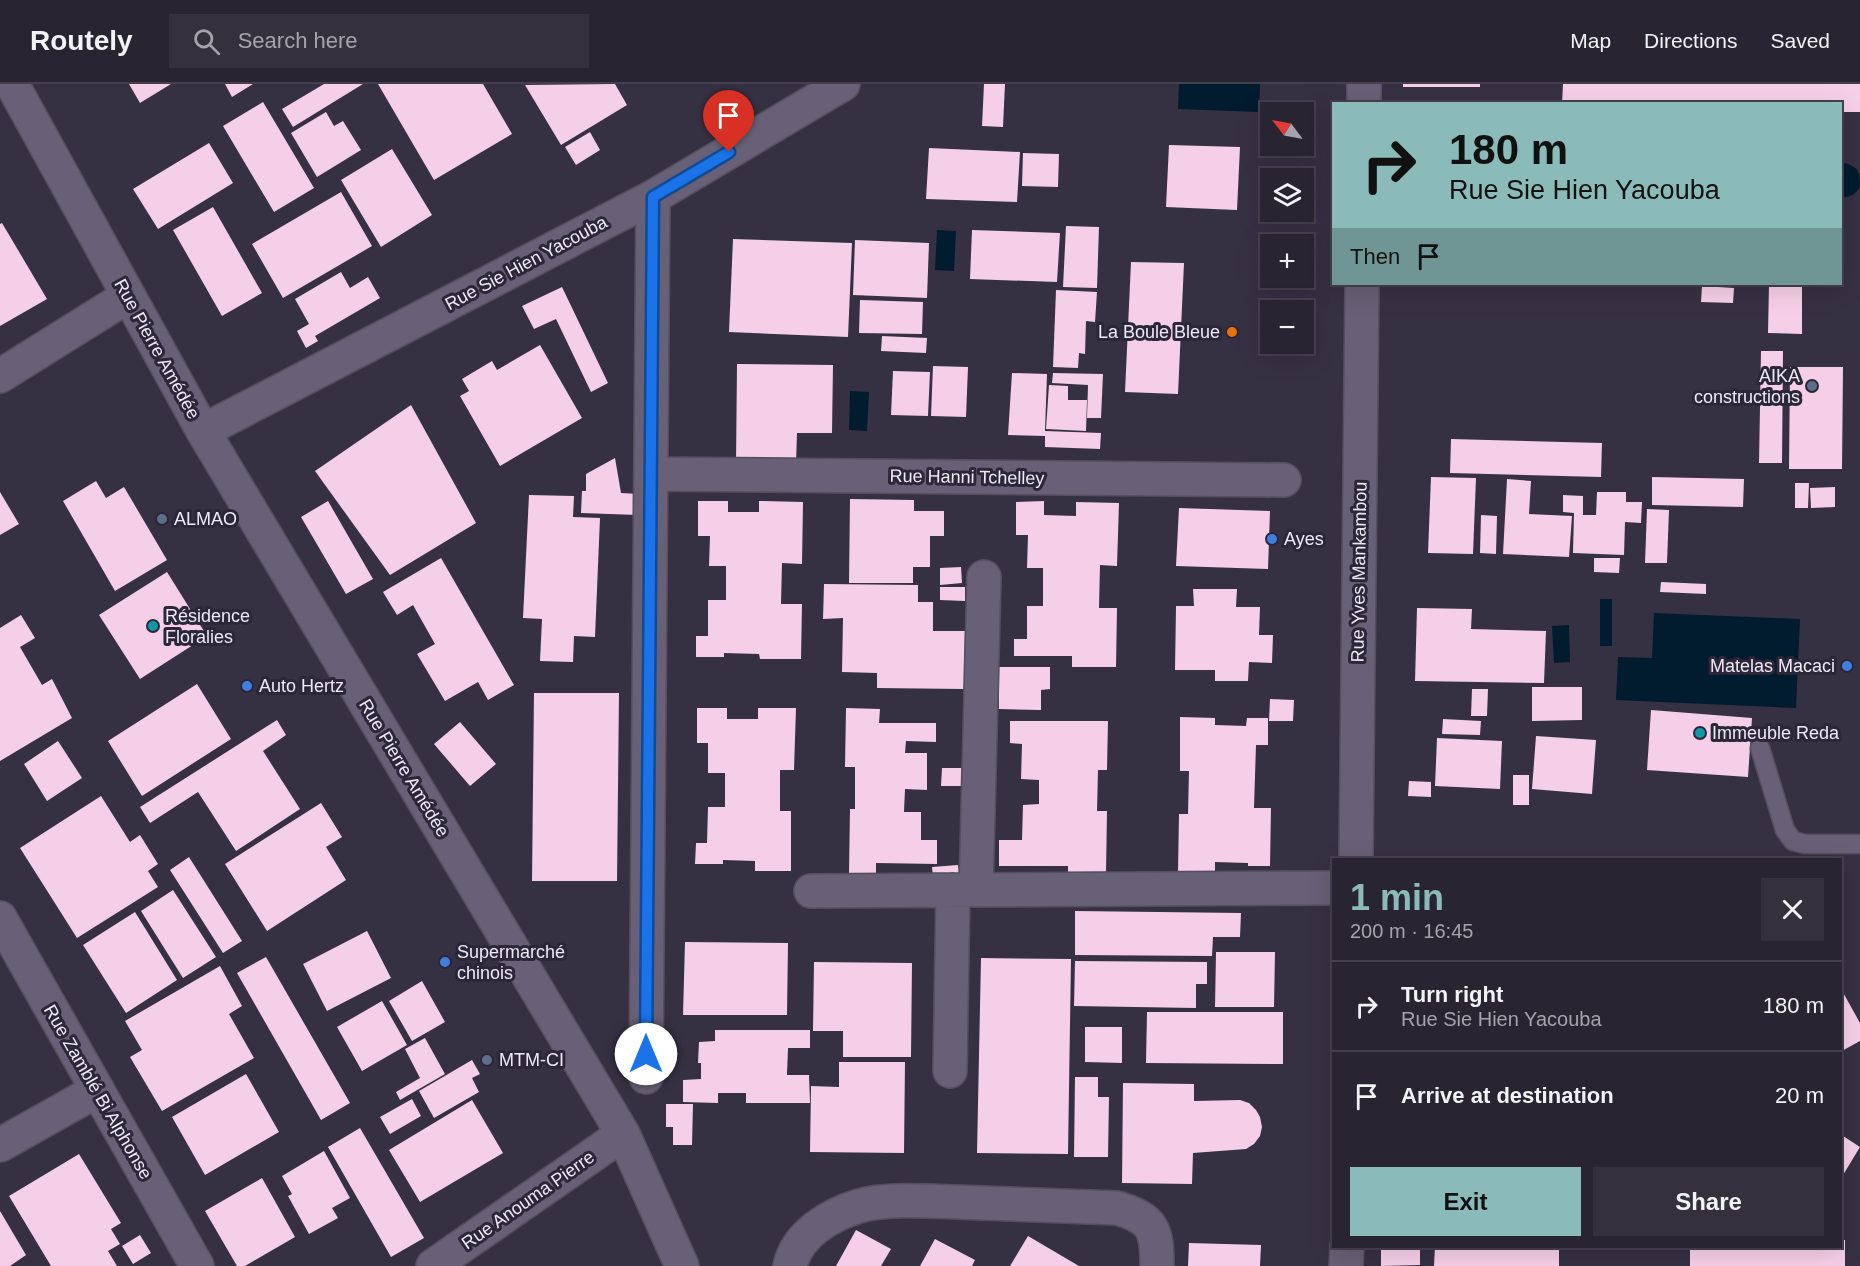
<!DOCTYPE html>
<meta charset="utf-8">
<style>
body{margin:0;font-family:Helvetica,sans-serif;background:#34303e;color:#f1f3f6;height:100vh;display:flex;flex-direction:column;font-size:22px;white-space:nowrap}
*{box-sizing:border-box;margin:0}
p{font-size:20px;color:#a5a4ac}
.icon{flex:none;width:33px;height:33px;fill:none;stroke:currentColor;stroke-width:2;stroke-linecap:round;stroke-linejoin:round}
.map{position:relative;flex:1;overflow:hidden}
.panel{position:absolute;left:1332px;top:774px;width:510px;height:390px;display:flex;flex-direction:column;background:#282432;border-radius:0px;box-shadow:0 6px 24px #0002,0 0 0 2px #44414d}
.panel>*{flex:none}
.top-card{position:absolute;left:1332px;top:18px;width:510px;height:183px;border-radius:0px;box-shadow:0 6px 24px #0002,0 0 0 2px #44414d;background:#8bbbb9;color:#111;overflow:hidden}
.needle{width:39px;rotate:302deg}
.buttons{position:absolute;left:1260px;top:18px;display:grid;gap:12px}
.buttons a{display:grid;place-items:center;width:54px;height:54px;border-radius:0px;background:#282432;box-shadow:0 6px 24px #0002,0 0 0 2px #44414d;font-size:30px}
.pin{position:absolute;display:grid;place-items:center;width:51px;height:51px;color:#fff;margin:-62px -26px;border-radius:50% 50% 50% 0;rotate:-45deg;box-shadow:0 0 6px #0007}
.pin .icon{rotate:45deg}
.me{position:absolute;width:66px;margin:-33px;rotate:0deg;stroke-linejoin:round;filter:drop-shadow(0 0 4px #0008)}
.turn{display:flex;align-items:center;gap:21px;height:126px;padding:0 18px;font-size:27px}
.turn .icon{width:78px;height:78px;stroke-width:2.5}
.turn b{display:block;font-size:42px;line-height:51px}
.then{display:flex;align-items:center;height:57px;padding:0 18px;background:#0003;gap:12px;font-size:22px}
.round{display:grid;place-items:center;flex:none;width:63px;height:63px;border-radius:0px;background:#34303e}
.headline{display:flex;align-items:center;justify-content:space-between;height:102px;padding:0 18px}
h1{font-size:36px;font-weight:600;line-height:45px;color:#8bbbb9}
.action{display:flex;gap:12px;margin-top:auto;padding:12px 18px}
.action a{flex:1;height:69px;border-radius:0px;background:#8bbbb9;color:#111;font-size:24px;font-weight:600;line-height:69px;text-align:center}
.action a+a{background:#34303e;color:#f1f3f6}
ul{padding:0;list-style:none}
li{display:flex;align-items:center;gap:18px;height:90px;padding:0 18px;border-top:2px solid #44414d}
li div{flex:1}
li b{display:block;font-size:22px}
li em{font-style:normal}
header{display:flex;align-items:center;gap:36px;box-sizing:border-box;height:84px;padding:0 30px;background:#282432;border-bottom:2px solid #44414d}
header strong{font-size:28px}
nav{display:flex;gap:33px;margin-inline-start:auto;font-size:21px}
.search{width:420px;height:54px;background:#34303e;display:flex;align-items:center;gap:15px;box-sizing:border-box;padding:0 21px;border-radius:0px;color:#a5a4ac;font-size:22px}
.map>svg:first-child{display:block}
</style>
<header>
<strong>Routely</strong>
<div class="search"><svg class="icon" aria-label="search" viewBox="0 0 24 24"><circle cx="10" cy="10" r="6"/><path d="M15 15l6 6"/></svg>Search here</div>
<nav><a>Map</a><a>Directions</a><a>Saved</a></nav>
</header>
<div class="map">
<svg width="1860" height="1182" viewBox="0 0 1860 1182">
<rect width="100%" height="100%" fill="#363043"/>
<!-- water -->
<path fill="#011b2f" d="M1179 0H1260L1259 28 1178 25Z
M1845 79C1859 83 1860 89 1860 102 1857 110 1849 114 1841 113V80Z
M937 146 956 147 954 187 935 186Z
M850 307 869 308 867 347 849 346Z
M1600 515H1612V562H1600Z
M1654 529 1800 535 1796 624 1616 616 1618 573 1652 574Z
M1569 541 1570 578 1554 579 1552 542Z"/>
<!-- building -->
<path fill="#f5cfe7" d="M129 0H171L140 19Z
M225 0H253L232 13Z
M324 0H363L293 43 282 25Z
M378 0H483L512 50 434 96Z
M615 0 627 21 561 61 525 1Z
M984 0H1005L1003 43 982 42Z
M1403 0H1480V3H1403Z
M1563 0H1860V28H1840V20H1562Z
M263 18 314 104 274 128 223 42Z
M326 28 334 42 343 37 361 66 317 93 291 49Z
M590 48 600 66 576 81 565 63Z
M209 59 233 99 158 145 133 105Z
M1169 61 1240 63 1237 126 1166 123Z
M929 64 1020 68 1017 118 926 115Z
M392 65 432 131 381 163 341 96Z
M1023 69 1059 70 1058 103 1022 102Z
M341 108 372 162 283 214 252 160Z
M213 123 262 209 222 232 173 146Z
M2 139 47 215 0 242V140Z
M1066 142 1099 143 1097 204 1063 203Z
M972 146 1060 149 1057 198 970 195Z
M733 155 852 159 848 253 729 248Z
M855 156 929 159 927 214 853 211Z
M1131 178 1184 179 1178 310 1125 308Z
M341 188 350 204 368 193 380 214 315 252 318 257 306 264 297 247 309 240 295 215Z
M1769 200H1802V250L1768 249Z
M1702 202 1734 204 1733 219 1701 218Z
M562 203 608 299 591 308 556 235 534 245 522 222Z
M1056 206 1097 208 1095 238 1086 237 1085 270 1079 269 1078 284 1053 283Z
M860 216 923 218 922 250 859 249Z
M882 252 927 254 926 269 881 267Z
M540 261 582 334 500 382 460 312 469 307 462 295 492 277 497 286Z
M1761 267H1783L1782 379H1759Z
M737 280 833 281 832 349H797L796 380H736Z
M933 282 968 283 966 333 931 332Z
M1790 283H1843L1842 385H1789Z
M893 287 930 288 928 332 891 331Z
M1012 289 1047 290 1045 347 1101 349 1100 365 1045 363V352L1008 351Z
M1053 289 1103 290 1101 334H1087L1088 301 1052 299Z
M1049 301 1068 302V316H1087L1086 347 1046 345Z
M411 321 476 439 390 491 315 387Z
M1451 355 1602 359 1601 393 1450 389Z
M615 374 621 409 639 410 638 431 581 429 582 407H586V390Z
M1431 393 1476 394 1473 470 1428 469Z
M1652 393 1744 395 1743 423 1652 421Z
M1507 395 1531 397 1529 430 1572 432 1569 473 1503 470Z
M96 397 106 414 124 403 167 476 115 507 63 417Z
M1795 399H1809L1808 424H1795Z
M1835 403V423L1811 424 1810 404Z
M0 408 19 440 0 451Z
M1597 408H1626V418H1642L1641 439 1625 438 1624 471 1573 469 1574 429 1563 428V411L1583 412V431H1596Z
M529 411 574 412 573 433 600 434 595 553 574 552 573 578 540 577 542 535 523 534Z
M850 415 914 416V427H944V452H930V483H913V499H849Z
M328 417 373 495 346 510 301 433Z
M698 417H728V428H759V417L803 418 802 480 782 479 781 520H802L801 575H760L759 570 724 569V573H696V552H708V516H726V482H709L710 452H698Z
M1044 417V431L1076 432V418L1119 419 1117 482 1100 481 1099 524H1117L1116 583H1072V572H1014V555H1027V522H1043V484H1027L1028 451H1016V418Z
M1179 424 1270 427 1268 485 1176 482Z
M1647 425 1669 426 1667 479H1645Z
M1481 431 1497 432 1496 470 1480 469Z
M441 474 514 601 488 616 478 598 445 617 417 570 435 560 413 521 397 531 383 508Z
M1594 474H1620L1619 489 1594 488Z
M961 483 962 499 940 501V484Z
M167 488 207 552 140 595 99 531Z
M1661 498 1706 500V510L1660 508Z
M824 500 918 501V518H933V547H965L964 605 877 604V589L842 588 843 534 823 535Z
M940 503H965V517L940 516Z
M1193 505H1237L1236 523H1260L1259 551H1273L1272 579 1249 578 1248 597H1215V586H1175L1176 522H1194Z
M1417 524 1472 525 1471 545 1546 547 1544 599 1415 597Z
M21 531 35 554 20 563 42 601 52 595 72 634 0 677V544Z
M994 583H1050V605L1041 606V626L999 625V605H994Z
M197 600 231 655 142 712 108 657Z
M1532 603H1582V636L1532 637Z
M1472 605H1488L1487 632H1471Z
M534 609H619L617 797H532Z
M1270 615 1294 616 1293 637H1269Z
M697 624H727V635H758V624H796L794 686H780V727H791V787H755V777L723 776V780H695L696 759H707L708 723H725V689H708V659H697Z
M846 624 880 625 879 639H936V658L906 657 905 669H927V706L905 705 904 728H921V756H937V780L876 779V789H849L850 725H855V683H845Z
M1651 626 1752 634 1748 693 1647 686Z
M1180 633 1215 634V641L1246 642 1247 634H1268V661H1256L1254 724H1271L1270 782H1248V779L1215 778V788H1178L1179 730H1188L1189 687H1180Z
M1443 635 1481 637 1480 651 1442 650Z
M277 636 286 651 263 667 300 725 236 767 198 708 150 739 140 723Z
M1010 637H1108L1107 686H1098L1097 727H1107L1106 789 1068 788V782H999V756H1022L1023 721 1039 720V696L1021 695 1022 660 1010 659Z
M460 638 496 680 470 702 434 660Z
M1536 652 1596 656 1592 710 1532 705Z
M1437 654 1502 657 1500 705 1435 702Z
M58 657 82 694 47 717 24 680Z
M942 684H965V702H941Z
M1513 691H1529V721H1513Z
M1409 697 1431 698V713L1408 712Z
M101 712 130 758 140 751 158 780 148 787 158 803 77 854 20 764Z
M321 719 342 753 326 763 346 796 267 847 225 780Z
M189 773 242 857 223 869 170 786Z
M958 781 960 800 934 802 932 783Z
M173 806 216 873 183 894 141 827Z
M1075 827 1241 829 1240 853H1213L1212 872 1075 871Z
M135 828 177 896 126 929 83 861Z
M367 847 391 894 327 927 303 880Z
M685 858 788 859 787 931H683Z
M1216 868H1275L1274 923H1215Z
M266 873 350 1019 321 1036 237 889Z
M981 874 1071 875 1068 1070 977 1069Z
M1075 877 1207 878V900H1196V924L1074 922Z
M814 878 912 879 911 973H843V947H813Z
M220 882 242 922 229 930 254 974 162 1027 130 973 142 966 125 937Z
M422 897 445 938 412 957 389 917Z
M1840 903 1860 939V957L1840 968Z
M382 917 407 961 362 987 337 943Z
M1147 928H1283V980L1146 979Z
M1085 943H1122V979L1085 978Z
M715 946H810V964H788L787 991H809L810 1019H746V1009H718V1019L683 1018V996L701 995V979H698L699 958 715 957Z
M425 954 445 990 400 1016 396 1008 420 994 405 965Z
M472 976 480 990 472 994 479 1008 434 1034 419 1007Z
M839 978H905L904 1069 810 1068 811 1002 839 1003Z
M246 990 279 1048 205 1091 172 1033Z
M1075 993H1098V1013H1109L1108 1073H1074Z
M1123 999 1194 1000V1017L1240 1016 1249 1019 1256 1026 1260 1033 1262 1043 1260 1052 1254 1060 1246 1065 1193 1069 1192 1100 1122 1099Z
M412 1015 421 1032 390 1050 380 1033Z
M472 1016 503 1069 420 1118 389 1066Z
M666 1020H693L692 1061H673V1043H666Z
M360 1044 424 1154 391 1173 328 1063Z
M1840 1050 1860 1063 1840 1096Z
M324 1067 350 1114 332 1124 338 1134 309 1150 288 1112 292 1110 282 1092Z
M79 1070 121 1139 111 1145 120 1160 108 1167 117 1182H51L9 1112Z
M262 1094 295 1153 245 1182H237L205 1127Z
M0 1127 26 1171 10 1182H0Z
M856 1146 891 1165 881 1182H836Z
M140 1151 151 1169 133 1180 122 1162Z
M1028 1152 1079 1182H1010Z
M935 1155 975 1176 972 1182H920Z
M1840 1156H1845V1182H1690V1162H1840Z
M1189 1159 1261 1161 1260 1182H1188Z
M1381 1162H1420V1181L1381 1182Z
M1435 1162H1559V1182H1434Z"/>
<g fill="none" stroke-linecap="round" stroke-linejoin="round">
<defs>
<path id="service" d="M1760 664 1785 746 1793 757 1805 760H1860"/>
<path id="minor" d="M12 0 203 347 623 1050 682 1182
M1364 20V0
M0 292 128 212
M203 347 653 113 843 0
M651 390 1284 396
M1356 776 1362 200
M976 806 984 493
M811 807 1334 804
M0 834 197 1182
M950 987 953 806
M646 993 653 113
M0 1061 96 1007
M433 1182 623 1050
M790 1182C797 1150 830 1131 859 1122 884 1114 929 1117 956 1118 1010 1120 1063 1122 1117 1124 1154 1135 1157 1146 1157 1182
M1346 1182 1347 1162"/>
</defs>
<!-- service casing -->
<use href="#service" stroke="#544e5e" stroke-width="21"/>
<!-- minor casing -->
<use href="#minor" stroke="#544e5e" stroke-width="36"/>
<!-- service -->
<use href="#service" stroke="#676076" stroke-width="18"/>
<!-- minor -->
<use href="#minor" stroke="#676076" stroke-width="33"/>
</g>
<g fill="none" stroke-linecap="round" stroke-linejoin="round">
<defs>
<path id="route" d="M646 970 653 113 729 68"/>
</defs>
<!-- route casing -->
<use href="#route" stroke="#114b97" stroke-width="15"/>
<!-- route -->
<use href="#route" stroke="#1a73e8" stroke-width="10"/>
</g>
<!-- markers -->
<circle fill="#e8710a" stroke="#2c2639" stroke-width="2" cx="1232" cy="248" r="6"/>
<g fill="#5c6f8a" stroke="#2c2639" stroke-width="2">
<circle cx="1812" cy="302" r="6"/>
<circle cx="162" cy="435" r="6"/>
<circle cx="487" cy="976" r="6"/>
</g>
<g fill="#3f7fe0" stroke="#2c2639" stroke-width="2">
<circle cx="1272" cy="455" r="6"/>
<circle cx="1847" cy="582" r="6"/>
<circle cx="247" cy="602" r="6"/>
<circle cx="445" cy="878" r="6"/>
</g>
<g fill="#0f9aa8" stroke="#2c2639" stroke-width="2">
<circle cx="153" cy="542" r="6"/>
<circle cx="1700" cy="649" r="6"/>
</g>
<g text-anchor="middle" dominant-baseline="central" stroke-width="6" stroke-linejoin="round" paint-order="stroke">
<!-- street labels -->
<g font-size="18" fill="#ede9f6" stroke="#2c2639">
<text transform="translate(526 179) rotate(-28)">Rue Sie Hien Yacouba</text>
<text transform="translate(157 265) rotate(61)">Rue Pierre Amédée</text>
<text transform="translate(967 393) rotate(1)">Rue Hanni Tchelley</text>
<text transform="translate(1359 488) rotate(-89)">Rue Yves Mankambou</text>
<text transform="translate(404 684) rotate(59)">Rue Pierre Amédée</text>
<text transform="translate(98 1008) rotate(60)">Rue Zamblé Bi Alphonse</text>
<text transform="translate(528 1116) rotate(-35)">Rue Anouma Pierre</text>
</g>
<!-- poi labels -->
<g font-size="18" fill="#ede9f6" stroke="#2c2639" text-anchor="start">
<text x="1220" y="248" text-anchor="end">La Boule Bleue</text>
<text x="1800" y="292" text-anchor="end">AIKA<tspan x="1800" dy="21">constructions</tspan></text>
<text x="174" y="435">ALMAO</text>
<text x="1284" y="455">Ayes</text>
<text x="165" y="532">Résidence<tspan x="165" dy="21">Floralies</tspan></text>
<text x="1835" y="582" text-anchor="end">Matelas Macaci</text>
<text x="259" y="602">Auto Hertz</text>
<text x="1712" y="649">Immeuble Reda</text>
<text x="457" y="868">Supermarché<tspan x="457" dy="21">chinois</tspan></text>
<text x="499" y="976">MTM-CI</text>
</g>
</g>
</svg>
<div class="buttons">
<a><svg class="needle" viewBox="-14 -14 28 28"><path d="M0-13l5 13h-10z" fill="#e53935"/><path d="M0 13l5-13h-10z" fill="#a5a4ac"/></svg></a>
<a><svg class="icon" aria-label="layers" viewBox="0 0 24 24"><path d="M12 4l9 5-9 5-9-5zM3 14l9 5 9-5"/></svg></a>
<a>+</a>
<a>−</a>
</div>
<div class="pin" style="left:729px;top:68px;background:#d93025"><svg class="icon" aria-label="arrive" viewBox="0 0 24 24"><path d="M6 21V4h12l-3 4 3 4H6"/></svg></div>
<svg class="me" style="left:646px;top:970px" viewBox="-20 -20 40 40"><circle r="19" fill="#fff"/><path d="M0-13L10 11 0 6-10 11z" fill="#1a73e8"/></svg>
<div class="top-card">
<div class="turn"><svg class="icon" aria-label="right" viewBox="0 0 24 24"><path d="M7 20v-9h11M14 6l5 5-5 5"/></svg><div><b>180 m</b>Rue Sie Hien Yacouba</div></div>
<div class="then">Then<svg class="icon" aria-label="arrive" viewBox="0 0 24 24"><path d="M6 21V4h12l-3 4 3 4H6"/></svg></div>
</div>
<section class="panel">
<div class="headline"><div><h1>1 min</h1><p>200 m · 16:45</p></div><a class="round"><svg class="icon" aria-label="close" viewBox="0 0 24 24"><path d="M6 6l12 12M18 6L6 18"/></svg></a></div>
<ul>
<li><svg class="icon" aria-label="right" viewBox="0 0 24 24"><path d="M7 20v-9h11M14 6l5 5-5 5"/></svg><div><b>Turn right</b><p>Rue Sie Hien Yacouba</p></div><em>180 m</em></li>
<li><svg class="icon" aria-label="arrive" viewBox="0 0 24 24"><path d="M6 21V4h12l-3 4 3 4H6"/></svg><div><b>Arrive at destination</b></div><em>20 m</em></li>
</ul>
<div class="action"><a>Exit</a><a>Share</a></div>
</section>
</div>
